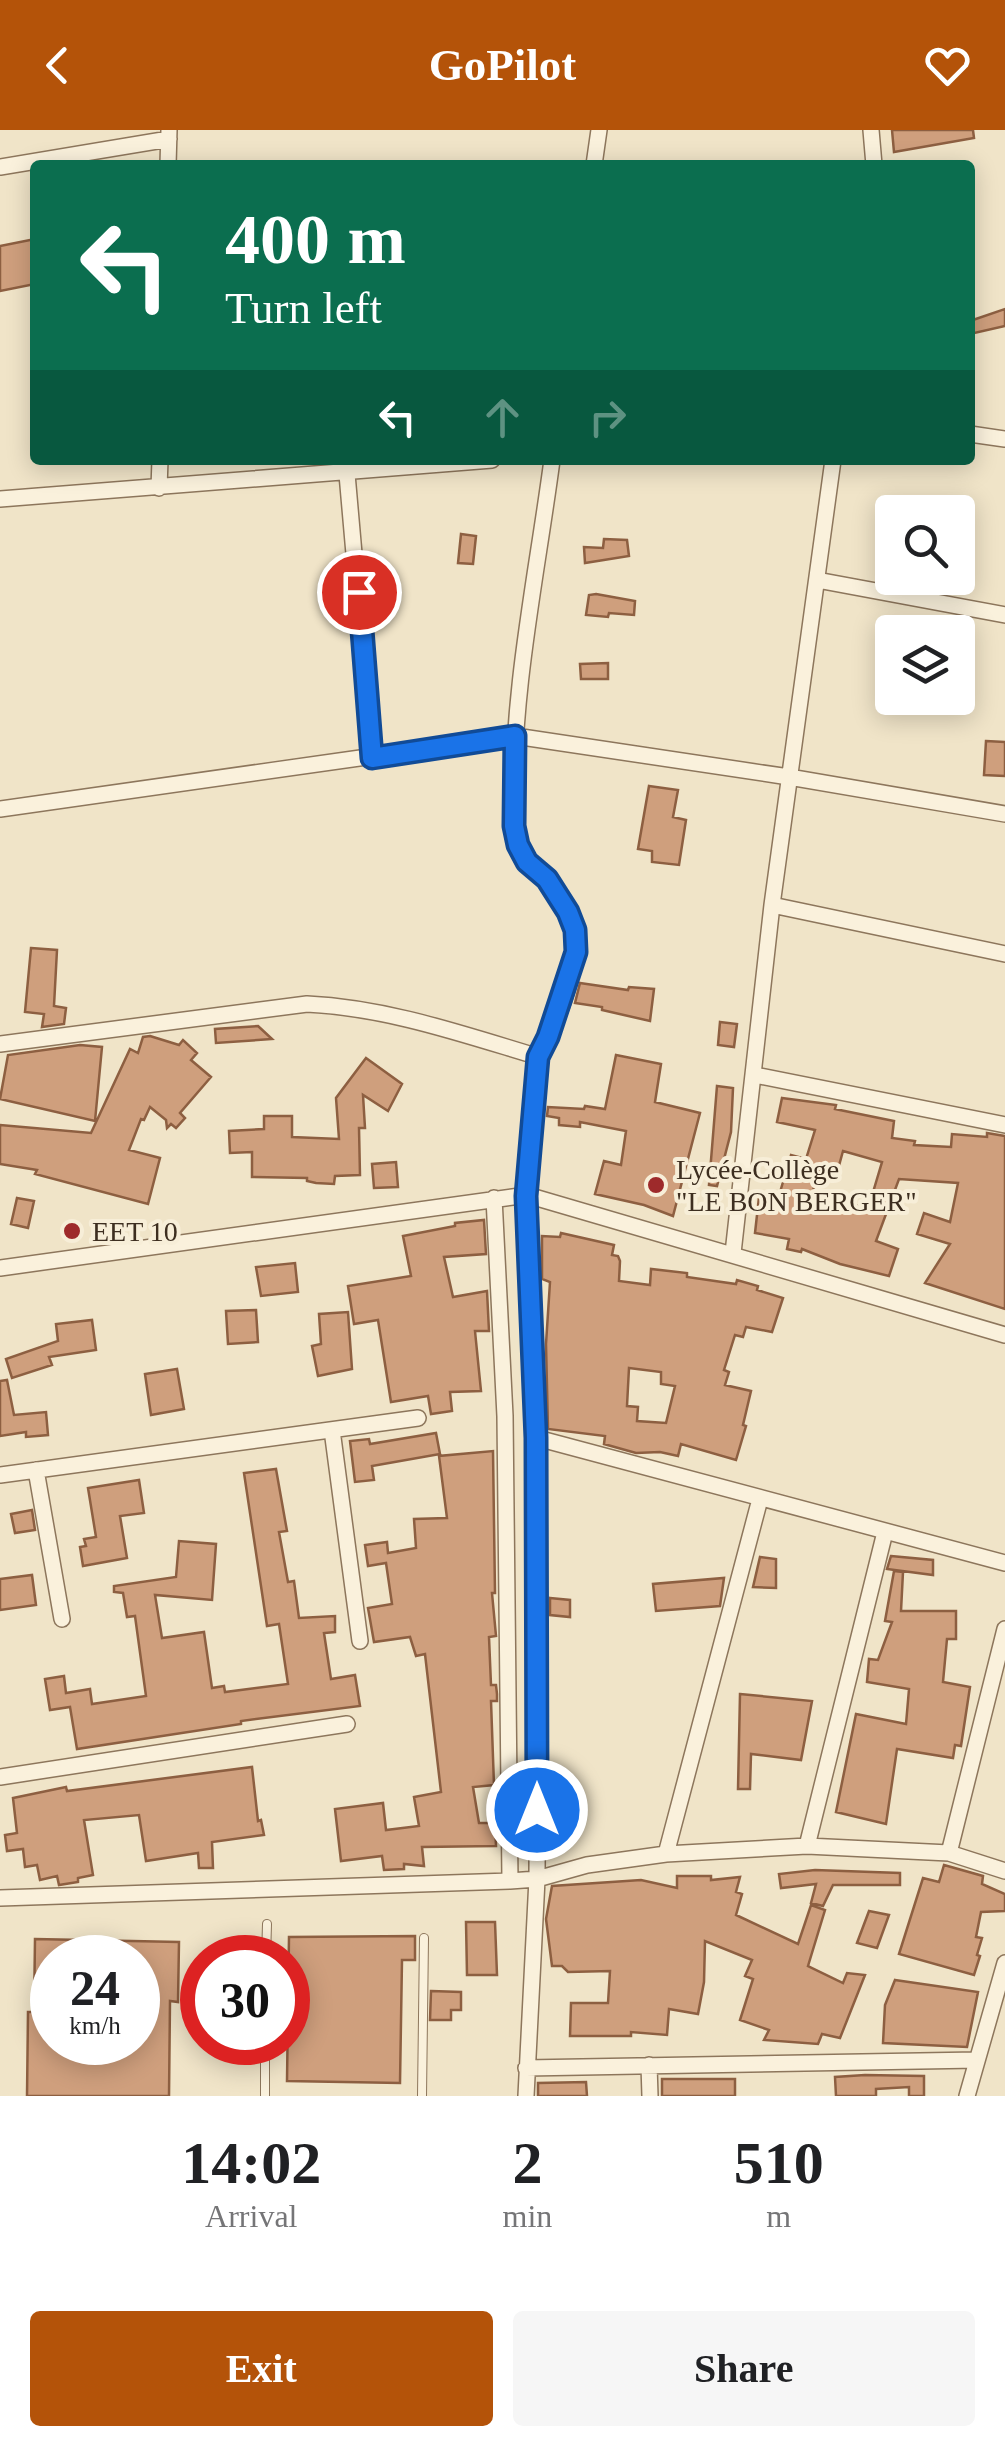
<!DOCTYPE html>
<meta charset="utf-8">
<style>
body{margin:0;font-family:Georgia,serif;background:#f6f6f6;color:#202124;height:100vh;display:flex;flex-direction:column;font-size:38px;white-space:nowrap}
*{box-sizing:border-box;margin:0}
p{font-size:32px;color:#757577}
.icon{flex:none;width:55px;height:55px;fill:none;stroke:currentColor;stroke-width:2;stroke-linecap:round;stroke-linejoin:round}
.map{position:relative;height:1966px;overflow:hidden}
.side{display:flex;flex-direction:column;background:#fff;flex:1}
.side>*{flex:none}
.guide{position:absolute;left:30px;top:30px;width:945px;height:305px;border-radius:10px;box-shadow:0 5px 25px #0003;background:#0b6e4f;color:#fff;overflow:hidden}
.fabs{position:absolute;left:875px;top:365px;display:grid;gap:20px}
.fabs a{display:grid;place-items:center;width:100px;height:100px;border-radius:10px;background:#fff;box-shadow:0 5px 25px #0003;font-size:50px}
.speed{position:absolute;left:30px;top:1805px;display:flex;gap:20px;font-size:50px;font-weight:700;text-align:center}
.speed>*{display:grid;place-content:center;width:130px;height:130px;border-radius:50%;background:#fff;box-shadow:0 5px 25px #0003;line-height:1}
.speed small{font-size:25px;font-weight:400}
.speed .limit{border:15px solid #d22;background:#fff;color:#111}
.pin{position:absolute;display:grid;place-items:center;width:85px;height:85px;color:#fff;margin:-42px;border:5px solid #fff;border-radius:50%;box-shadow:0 2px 10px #0007}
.me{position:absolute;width:110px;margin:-55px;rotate:0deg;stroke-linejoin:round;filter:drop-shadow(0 0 8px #0008)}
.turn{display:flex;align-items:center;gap:35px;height:210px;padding:0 30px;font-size:45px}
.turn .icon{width:130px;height:130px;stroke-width:2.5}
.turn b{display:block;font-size:70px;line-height:85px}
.lanes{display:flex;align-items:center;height:95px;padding:0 30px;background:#0003;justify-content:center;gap:50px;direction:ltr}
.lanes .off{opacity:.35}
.eta{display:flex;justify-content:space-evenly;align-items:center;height:170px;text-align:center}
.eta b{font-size:60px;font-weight:700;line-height:70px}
.button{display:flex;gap:20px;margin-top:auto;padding:20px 30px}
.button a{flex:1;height:115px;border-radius:10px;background:#b45309;color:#fff;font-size:40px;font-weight:700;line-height:115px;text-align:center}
.button a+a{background:#f6f6f6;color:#202124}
header{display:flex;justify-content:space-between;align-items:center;height:130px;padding:0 30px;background:#b45309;color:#fff;font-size:45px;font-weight:700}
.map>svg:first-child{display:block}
</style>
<header><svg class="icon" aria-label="back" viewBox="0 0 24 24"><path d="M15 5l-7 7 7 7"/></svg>GoPilot<svg class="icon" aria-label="heart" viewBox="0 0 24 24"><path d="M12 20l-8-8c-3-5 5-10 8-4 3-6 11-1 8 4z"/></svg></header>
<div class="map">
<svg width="1005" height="1966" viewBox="0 0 1005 1966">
<rect width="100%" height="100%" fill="#f0e4c8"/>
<!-- building -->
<path fill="#cf9f7d" stroke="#8d5f41" stroke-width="2.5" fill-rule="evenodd" d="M892 0H973L974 8 894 22Z
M35 109V154L0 161V116Z
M1005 179V196L970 204V191Z
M461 404 476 406 473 434 458 433Z
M604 409 627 410 629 426 585 433 584 417 603 418Z
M596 464 635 471 634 485 609 483 608 487 586 485 589 465Z
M608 533V549H581L580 534Z
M986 611 1005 612V646L984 645Z
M649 656 678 660 673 687 686 690 679 735 652 732V721L638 719Z
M31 818 57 820 54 876 66 878 64 894 42 897 44 884 25 882Z
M580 853 628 860 629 857 654 859 650 891 602 880V877L575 873Z
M720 892 737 894 734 917 718 915Z
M258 896 272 909 216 913 215 899Z
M150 906 179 915 183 910 197 923 191 930 211 947 180 983 185 988 176 998 171 994 167 998 166 990 150 977 144 990 141 989 129 1020 160 1028 148 1074 35 1044 37 1040 0 1034V995L91 1003 130 919 138 923 143 907Z
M80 915 102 917 95 991 0 969 8 925Z
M616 925 661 934 655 972 700 983 673 1086 644 1075 595 1064 604 1031 621 1035 626 1001 580 992V997L559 995V988L547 986 548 977 584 979 585 976 605 979Z
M366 928 402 954 388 981 363 965 365 998H359L360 1045 335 1046 334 1054 316 1053 307 1051V1048L252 1047V1022L230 1023 229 1001 264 999V986H292V1007L339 1009 336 968Z
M717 956 733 958 731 1002 717 1056 709 1055Z
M782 968 836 975 835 979 894 991 892 1008 915 1011 914 1015 951 1017 952 1004 987 1007V1003L1005 1006V1179L925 1153 950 1114 917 1104 924 1083 950 1092 958 1053 899 1049 876 1111 898 1119 889 1146 840 1134 802 1119 801 1122 787 1119 789 1109 755 1103 759 1067 778 1069 791 1025 806 1029 815 1000 777 992ZM843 1021 882 1032 868 1079 843 1071 839 1083 810 1072 819 1038 837 1043Z
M396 1032 398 1057 374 1058 372 1034Z
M17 1068 34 1071 28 1098 11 1094Z
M484 1090 486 1124 444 1127 453 1167 487 1161 489 1201H475L481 1261 450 1262 452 1281 431 1284 428 1266 391 1272 378 1190 354 1194 348 1156 411 1146 403 1106 455 1096V1093Z
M561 1103 614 1115 612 1125 618 1126 620 1131 619 1151 650 1155 651 1139 687 1143V1147L736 1154 737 1150 758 1156 757 1160 783 1168 772 1202 746 1197 743 1207 735 1205 724 1240 729 1242 725 1255 751 1261 743 1295 746 1296 736 1330 681 1314 678 1326 660 1322 636 1323 604 1314 605 1306 548 1299 546 1214 550 1152 542 1149V1106L560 1107ZM629 1238 661 1242V1254L675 1256 666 1293 637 1291 638 1277 627 1276Z
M295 1133 298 1162 261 1166 256 1137Z
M256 1180 258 1212 228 1214 226 1181Z
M348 1182 352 1239 318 1246 312 1216 321 1214 319 1184Z
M92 1190 96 1220 49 1227 52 1235 12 1248 6 1229 58 1211 56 1194Z
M177 1239 184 1279 151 1285 145 1244Z
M7 1250 14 1285 46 1282 48 1305 26 1307V1302L0 1306V1251Z
M436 1303 440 1324 372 1336 374 1350 355 1352 350 1311 369 1309 370 1314Z
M493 1321 495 1463H492L496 1506 489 1507 491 1555H496L497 1564V1571H491L494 1655 473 1657 479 1693H495L496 1716 422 1717 424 1736 404 1734V1739L384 1740 382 1726 341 1731 335 1679 383 1673 386 1700 419 1696 414 1667 441 1662 425 1524 416 1526 410 1507 374 1512 368 1478 392 1474 386 1433 368 1436 365 1415 387 1412 388 1423 416 1418 414 1389 447 1388 439 1326Z
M276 1339 287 1401 279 1402 288 1452 294 1451 299 1488 335 1486V1502L324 1503 331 1549 355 1545 360 1576 241 1591V1594L77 1619 70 1577 50 1580 45 1549 64 1546 66 1563 90 1559 92 1574 146 1566 135 1486 127 1487 123 1463 114 1462V1456L176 1447 179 1411 216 1414 212 1470 155 1465 162 1508 204 1502 212 1558 224 1556 225 1562 288 1554 279 1494 267 1496 244 1343Z
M139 1350 144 1383 120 1386 127 1428 83 1436 80 1417 86 1416 84 1409 96 1407 88 1358Z
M32 1380 35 1400 15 1403 11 1384Z
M891 1426 933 1430V1445L887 1439Z
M760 1427 776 1429V1458L753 1457Z
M894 1441 903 1442 901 1481H956V1509H947L943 1552 970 1557 961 1616 955 1615 953 1628 897 1619 886 1694 836 1682 856 1584 906 1594 909 1559 867 1552 869 1529 878 1530 892 1492 885 1491Z
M32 1445 36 1475 0 1480V1449Z
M724 1448 720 1476 656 1481 653 1454Z
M550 1468 570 1470V1487L550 1485Z
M740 1564 812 1571 801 1630 751 1624 750 1659H738Z
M252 1637 258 1691 261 1690 264 1705 212 1712 213 1738H199L198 1723 146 1731 139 1685 84 1690 93 1745 78 1748V1752L59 1755 57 1746 40 1750 37 1735 25 1737 23 1719 7 1721 5 1705 17 1703 13 1668 66 1657 67 1661Z
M944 1735 983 1746 982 1754 1005 1764V1781L981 1782 976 1807 982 1808 977 1825 980 1826 974 1845 899 1824 923 1748 939 1752Z
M815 1740 900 1743V1755H833L823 1776 811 1773 816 1754 781 1758 779 1744Z
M677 1746H711V1750L740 1747 736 1762 742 1764 736 1785 798 1814 811 1775 825 1780 808 1836 843 1853 847 1843 865 1845 840 1908 822 1904 818 1914 764 1910 769 1900 740 1890 753 1849 745 1846 752 1830 705 1811 704 1852 698 1884 669 1879 667 1905 631 1902V1906H570L571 1873H608L610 1841 568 1842 562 1836H552L546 1789 552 1756 641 1750 677 1758Z
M869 1781 889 1785 877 1818 857 1813Z
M466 1792H495L497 1845H467Z
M415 1806V1830H402L400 1953 287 1951 289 1807Z
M35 1809 179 1812 178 1872 170 1871 169 1966H27L28 1882H34ZM52 1828H138V1912H52Z
M895 1850 978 1862 967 1917 883 1913 885 1875Z
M431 1861 461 1862V1880H451V1890H430Z
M865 1945 924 1946V1966H909V1957L876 1959V1966H836L835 1947Z
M662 1949H735V1966H662Z
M586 1952 587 1966H538V1953Z"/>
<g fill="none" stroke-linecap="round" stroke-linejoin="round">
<defs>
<path id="lane" d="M266 1828 267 1794
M265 1966V1912
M422 1966 424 1808"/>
<path id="street" d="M871 0 874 35
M168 35 169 0
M594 35 599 0
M0 37 169 9
M970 304 1005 309
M347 344 372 629
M159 358 160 330
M0 369 492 330
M817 450 1005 485
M0 679 515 606 789 647 1005 684
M772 775 1005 824
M0 914 307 874C388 878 462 904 539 927
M755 945 1005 995
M494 1068 505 1286 510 1751
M733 1123 772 775 833 330
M0 1138 527 1065 1005 1205
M332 1300 360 1511
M537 1308 1005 1433
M36 1340 62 1489
M0 1345 418 1288
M0 1647 347 1594
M807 1716 885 1402
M949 1723 1005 1499
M666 1724 760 1369
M0 1768 510 1751 537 1749 587 1735 666 1724 807 1716 949 1723 1005 1741
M649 1935 650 1966
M526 1938 977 1930
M526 1966 537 1749 538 1507 537 1308 527 1065 539 927C567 870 596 805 548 750 522 720 514 724 514 679 511 564 537 444 552 330
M967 1966 1005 1833"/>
</defs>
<!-- lane casing -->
<use href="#lane" stroke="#8d765c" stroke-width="10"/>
<!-- street casing -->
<use href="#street" stroke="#8d765c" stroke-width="18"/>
<!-- lane -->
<use href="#lane" stroke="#faf1dc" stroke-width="8"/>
<!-- street -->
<use href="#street" stroke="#faf1dc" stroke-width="15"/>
</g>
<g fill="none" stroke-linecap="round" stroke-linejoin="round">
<defs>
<path id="route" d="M359 462 372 628 515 606 514 696 518 715 527 732 547 749 568 782 575 800 576 822 548 907 538 927 526 1066 536 1308 537 1680"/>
</defs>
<!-- route casing -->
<use href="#route" stroke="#114b97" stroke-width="25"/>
<!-- route -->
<use href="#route" stroke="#1a73e8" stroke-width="18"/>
</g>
<!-- markers -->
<g fill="#9e2a2b" stroke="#f7eed8" stroke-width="4">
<circle cx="656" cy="1055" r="10"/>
<circle cx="72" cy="1101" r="10"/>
</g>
<g text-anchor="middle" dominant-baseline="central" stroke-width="8" stroke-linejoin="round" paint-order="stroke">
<!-- poi labels -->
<g font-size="28" fill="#3d2e20" stroke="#f7eed8" text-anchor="start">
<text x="676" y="1039">Lycée-Collège<tspan x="676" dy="32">"LE BON BERGER"</tspan></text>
<text x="92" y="1101">EET 10</text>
</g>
</g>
</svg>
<div class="fabs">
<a><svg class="icon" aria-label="search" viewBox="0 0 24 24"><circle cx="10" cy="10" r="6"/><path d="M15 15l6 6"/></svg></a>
<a><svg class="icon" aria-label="layers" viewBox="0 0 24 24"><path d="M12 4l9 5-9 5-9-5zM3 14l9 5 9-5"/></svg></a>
</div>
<div class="speed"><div>24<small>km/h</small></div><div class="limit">30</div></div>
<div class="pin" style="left:359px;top:462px;background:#d93025"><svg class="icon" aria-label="arrive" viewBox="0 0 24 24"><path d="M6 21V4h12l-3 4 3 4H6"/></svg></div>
<svg class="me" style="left:537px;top:1680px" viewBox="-20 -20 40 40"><circle r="17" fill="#1a73e8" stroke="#fff" stroke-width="3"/><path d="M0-11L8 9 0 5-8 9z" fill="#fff"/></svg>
<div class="guide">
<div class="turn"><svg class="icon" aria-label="left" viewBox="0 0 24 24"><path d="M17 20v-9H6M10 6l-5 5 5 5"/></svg><div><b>400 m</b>Turn left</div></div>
<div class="lanes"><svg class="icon" aria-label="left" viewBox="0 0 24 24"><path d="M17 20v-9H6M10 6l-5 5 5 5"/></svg><svg class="icon off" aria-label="ahead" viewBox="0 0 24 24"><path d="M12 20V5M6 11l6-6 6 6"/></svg><svg class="icon off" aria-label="right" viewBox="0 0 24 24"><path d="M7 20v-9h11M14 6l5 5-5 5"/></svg></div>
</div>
</div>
<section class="side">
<div class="eta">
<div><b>14:02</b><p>Arrival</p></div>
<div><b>2</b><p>min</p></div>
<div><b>510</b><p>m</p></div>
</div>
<div class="button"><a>Exit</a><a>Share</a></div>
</section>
